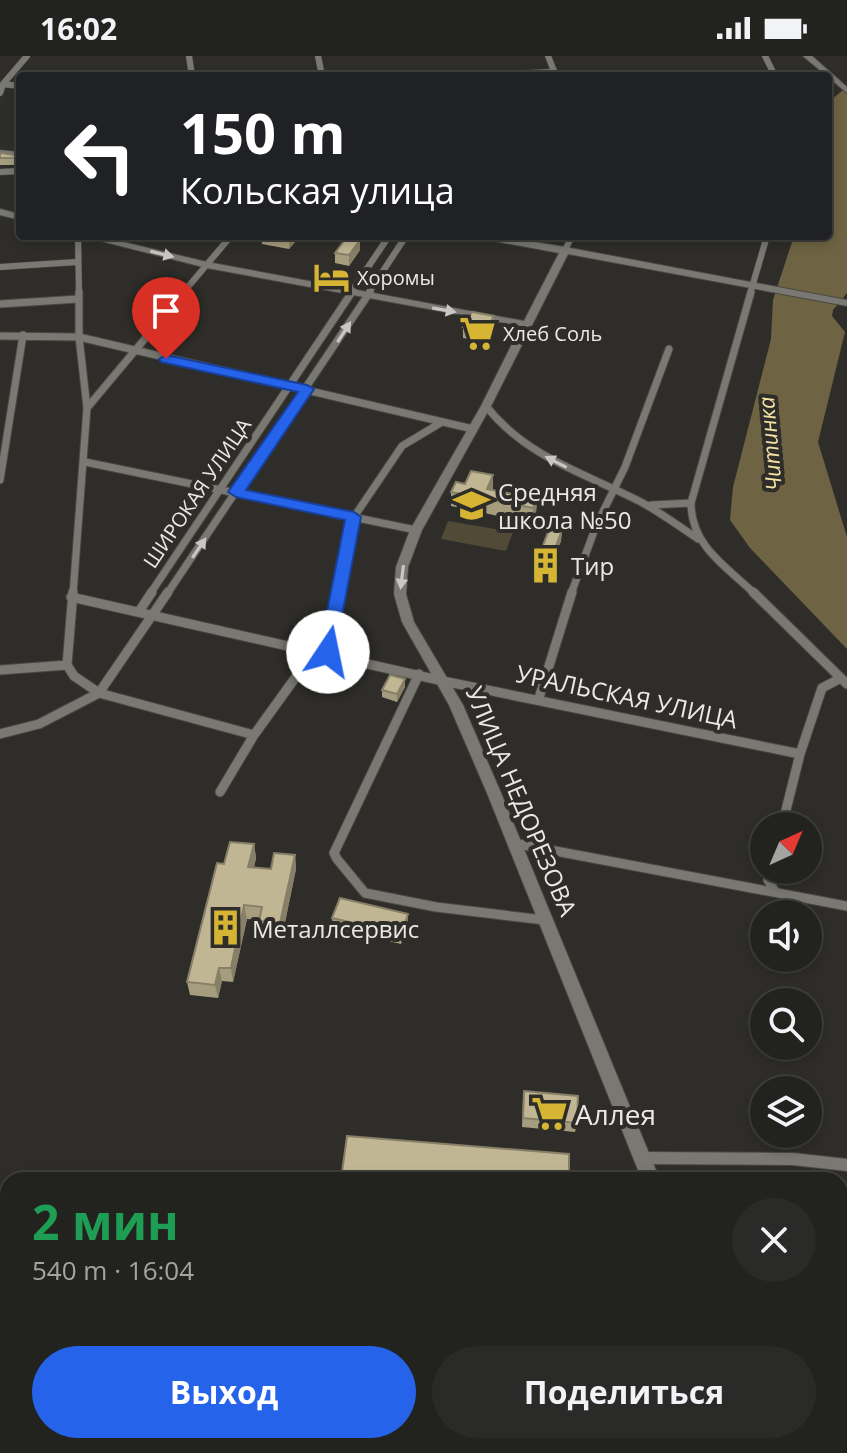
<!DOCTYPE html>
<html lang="ru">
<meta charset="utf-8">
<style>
body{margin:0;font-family:"Open Sans",sans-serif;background:#2a2a28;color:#f1f3f6;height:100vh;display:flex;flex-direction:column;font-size:30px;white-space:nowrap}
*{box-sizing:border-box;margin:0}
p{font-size:26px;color:#a2a4a4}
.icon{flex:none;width:44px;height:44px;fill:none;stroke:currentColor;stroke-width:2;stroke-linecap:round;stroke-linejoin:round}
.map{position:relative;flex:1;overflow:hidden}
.drawer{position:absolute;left:0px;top:1116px;width:848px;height:282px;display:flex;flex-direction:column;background:#22221f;border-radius:24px 24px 0 0;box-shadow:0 4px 12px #0003,0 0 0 2px #3f3f3d}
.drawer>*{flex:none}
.top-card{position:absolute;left:16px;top:16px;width:816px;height:168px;border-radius:8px;box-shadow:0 4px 12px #0003,0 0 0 2px #3f3f3d;background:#202124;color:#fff;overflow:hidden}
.needle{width:52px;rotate:44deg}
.controls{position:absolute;left:750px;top:756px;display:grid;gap:16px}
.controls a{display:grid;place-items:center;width:72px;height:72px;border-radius:50%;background:#22221f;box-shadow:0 4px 12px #0003,0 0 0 2px #3f3f3d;font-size:40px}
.pin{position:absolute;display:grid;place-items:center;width:68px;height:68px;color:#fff;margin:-82px -34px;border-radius:50% 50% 50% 0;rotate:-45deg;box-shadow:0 0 8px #0007}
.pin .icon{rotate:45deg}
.me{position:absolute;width:88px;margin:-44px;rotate:11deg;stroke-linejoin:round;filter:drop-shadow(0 0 6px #0008)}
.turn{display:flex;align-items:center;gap:28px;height:168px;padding:0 32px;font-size:36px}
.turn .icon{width:104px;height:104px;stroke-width:2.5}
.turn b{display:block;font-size:56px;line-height:68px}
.round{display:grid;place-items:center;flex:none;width:84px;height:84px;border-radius:42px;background:#2a2a28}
.headline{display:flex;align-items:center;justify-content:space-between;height:136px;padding:0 32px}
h1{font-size:48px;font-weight:700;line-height:60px;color:#1e9e55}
.cta{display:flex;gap:16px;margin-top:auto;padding:16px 32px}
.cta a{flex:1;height:92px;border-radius:48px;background:#2563eb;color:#fff;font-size:32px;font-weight:700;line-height:92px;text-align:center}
.cta a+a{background:#2a2a28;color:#f1f3f6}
.status{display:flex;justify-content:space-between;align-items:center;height:56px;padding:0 40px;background:#22221f;direction:ltr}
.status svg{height:22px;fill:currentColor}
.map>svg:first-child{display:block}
</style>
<div class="status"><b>16:02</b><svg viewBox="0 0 49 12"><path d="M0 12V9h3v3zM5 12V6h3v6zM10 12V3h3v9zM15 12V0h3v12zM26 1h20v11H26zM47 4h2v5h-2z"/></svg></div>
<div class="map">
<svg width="847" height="1397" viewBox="0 0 847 1397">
<rect width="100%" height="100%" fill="#2e2d29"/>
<!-- green -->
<path fill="#504a36" d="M448 465 513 476 506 495 441 483Z"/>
<!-- water -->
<path fill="#6e6443" d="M847 31V237L833 254 832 260 845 276 818 386 847 481V593L750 492 730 464 733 431 771 283 773 244 794 180H828V52L832 43Z"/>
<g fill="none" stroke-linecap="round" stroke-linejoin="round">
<defs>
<path id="street-far3" d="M189 0 192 20
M318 0 322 20
M548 0 556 20
M765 0 775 20
M459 20 554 16
M3 28 20 30
M0 37 3 28 27 0
M0 97 20 99
M0 116 20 115
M78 180 79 238
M565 194 572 180
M0 211 77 206
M182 238 231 180
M350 238 389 180
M368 238 406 180
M750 238 767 180"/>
<path id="street-far2" d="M751 236 691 447C691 490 726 510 755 538
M0 248 78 243
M0 280 79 281 473 373
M486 350C527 402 585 417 641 446 661 457 679 470 698 483
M87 352 184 236
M85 406 416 474
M0 424 23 279
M651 449 691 447
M73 538 87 352 79 281V236
M150 538 352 236
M167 538 370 236
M339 538 354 461 402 390 442 366
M571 538 596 470 625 411 669 293"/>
<path id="street-far1" d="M73 536 67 609 74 620 99 637 254 679
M753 536 847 628
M71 541 443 625 800 698
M140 554 152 536
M328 596 339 536
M0 614 67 609
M419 618 334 797 337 803 365 837 436 851 544 864
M539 642 572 536
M0 678 39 668 99 637 168 536
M220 736 254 679 316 593
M782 770 800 698 822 632 841 622
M513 787 847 850
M771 814 768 824 774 834"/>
<path id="street" d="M643 1102 793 1103 847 1109"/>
<path id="secondary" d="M803 0H812L847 31V37Z
M0 153 20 158V164L0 159Z
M81 180H98L207 206 524 265 559 197 483 183 478 180H498L565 191 847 244V250L568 198 491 350 422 474 408 511 406 538 414 566 463 649 501 737 660 1124H642L487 737 449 649 402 566 394 538 396 511 410 474 481 350 521 270 207 212Z
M731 1390H751L752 1397H732Z"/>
</defs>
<!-- street-far3 casing -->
<use href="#street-far3" stroke="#494844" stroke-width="7"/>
<!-- street-far2 casing -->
<use href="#street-far2" stroke="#494844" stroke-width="9"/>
<!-- street-far1 casing -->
<use href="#street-far1" stroke="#494844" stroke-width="11"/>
<!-- street casing -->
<use href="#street" stroke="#494844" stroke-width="14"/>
<!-- secondary casing -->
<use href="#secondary" stroke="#494844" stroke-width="2"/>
<!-- street-far3 -->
<use href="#street-far3" stroke="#797872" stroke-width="6"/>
<!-- street-far2 -->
<use href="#street-far2" stroke="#797872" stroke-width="7"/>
<!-- street-far1 -->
<use href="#street-far1" stroke="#797872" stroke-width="9"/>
<!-- street -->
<use href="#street" stroke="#797872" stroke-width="12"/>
<!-- secondary -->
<use href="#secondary" fill="#797872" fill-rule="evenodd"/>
<!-- rail -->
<path stroke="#a6a5a2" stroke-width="4" d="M240 1390V1397
M288 1390V1397
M370 1390V1397
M0 1394 1 1397"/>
</g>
<!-- wall -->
<path fill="#a69d7e" d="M0 98 20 100V108L18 109H0Z
M261 180H300L289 193 262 188Z
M360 184V194L349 210 335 207V197Z
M494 260 493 270 484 286 463 282V271Z
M493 434 537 443 536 457 532 467 451 450V436Z
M562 474 561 485 544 529 532 527 533 516Z
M405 631 397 646 382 641V634Z
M254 788 256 802 254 811 271 813 295 799 296 813 282 881 261 879 260 864 247 863 233 926 222 925 218 942 190 939 187 926 224 808Z
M408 858V868L401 888 333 872 332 862Z
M523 1044 577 1067 575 1076 522 1071Z"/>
<!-- shaded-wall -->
<path fill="#877f67" d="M291 180H300L289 193V183Z
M360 184V194L349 210V199Z
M494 260 493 270 484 286 485 275Z
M493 419V434L487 433Z
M537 443 536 457 532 467 533 452Z
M562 474 561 485 544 529 545 518Z
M405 623V631L397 646V638Z
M254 788 256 802 251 825 248 811Z
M295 799 296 813 282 881 280 867Z
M244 849 247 863 233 926 231 912Z
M408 858V868L401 888V878Z
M219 912 222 925 218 942 215 929Z"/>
<!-- building -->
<path fill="#c1b693" stroke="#877f67" stroke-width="2" d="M1 97 20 100 17 102H0V98Z
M273 180H291L289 183Z
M347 181 360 184 349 199 335 197Z
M472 256 494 260 485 275 463 271Z
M471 415 493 419 487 433 537 443 533 452 451 436 456 426 465 428Z
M550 471 562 474 545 518 533 516Z
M390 619 405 623 397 638 382 634Z
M230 786 254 788 248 811 271 813 274 797 295 799 280 867 259 865 262 851 244 849 231 912H219L215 929 187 926 217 807 224 808Z
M340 842 408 858 401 878 332 862Z
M524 1035 578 1040 577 1067 523 1062Z
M347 1080 569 1098V1124H341Z"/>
<!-- one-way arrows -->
<defs><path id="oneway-solid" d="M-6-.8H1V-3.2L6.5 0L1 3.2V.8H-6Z" transform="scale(2)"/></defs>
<g fill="#c8c7c3">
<use href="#oneway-solid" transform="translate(162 198) rotate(14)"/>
<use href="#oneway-solid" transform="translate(444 254) rotate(10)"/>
<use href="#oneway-solid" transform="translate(344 276) rotate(-57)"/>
<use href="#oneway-solid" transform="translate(556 406) rotate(-153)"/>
<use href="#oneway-solid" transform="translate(199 492) rotate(-56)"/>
<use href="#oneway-solid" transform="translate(402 521) rotate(97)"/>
</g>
<!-- route -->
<path fill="#2563eb" stroke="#184099" stroke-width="2" d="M166 299 307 329 314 333 246 434 354 456 361 461 334 601H322L319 596 345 464 236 441 228 436 298 336 161 306 159 303Z"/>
<!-- icons -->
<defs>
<symbol id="hotel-bare" viewBox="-9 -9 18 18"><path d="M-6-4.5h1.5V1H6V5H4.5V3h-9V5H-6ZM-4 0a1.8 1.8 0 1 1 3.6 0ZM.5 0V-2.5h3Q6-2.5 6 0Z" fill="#d6b534" stroke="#2e2d29" stroke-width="2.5" paint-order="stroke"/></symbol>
<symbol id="supermarket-bare" viewBox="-9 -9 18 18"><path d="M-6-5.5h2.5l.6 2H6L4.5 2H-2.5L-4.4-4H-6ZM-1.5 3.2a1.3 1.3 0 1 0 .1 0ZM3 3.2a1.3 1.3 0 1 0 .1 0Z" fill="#d6b534" stroke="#2e2d29" stroke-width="2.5" paint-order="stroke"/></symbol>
<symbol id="school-bare" viewBox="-9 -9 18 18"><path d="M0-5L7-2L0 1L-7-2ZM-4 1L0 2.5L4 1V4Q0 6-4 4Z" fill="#d6b534" stroke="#2e2d29" stroke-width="2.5" paint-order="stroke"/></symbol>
<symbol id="building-bare" viewBox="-9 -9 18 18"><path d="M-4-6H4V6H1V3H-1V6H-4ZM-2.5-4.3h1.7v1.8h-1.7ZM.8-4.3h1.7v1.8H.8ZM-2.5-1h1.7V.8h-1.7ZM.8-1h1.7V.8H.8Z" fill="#d6b534" stroke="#2e2d29" stroke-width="2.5" paint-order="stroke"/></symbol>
</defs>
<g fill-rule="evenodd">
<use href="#hotel-bare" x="306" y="196" width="51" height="51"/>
<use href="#supermarket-bare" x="452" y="252" width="51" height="51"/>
<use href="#school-bare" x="446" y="424" width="51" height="51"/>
<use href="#building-bare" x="520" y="484" width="51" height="51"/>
<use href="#building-bare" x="200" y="846" width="51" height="51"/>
<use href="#supermarket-bare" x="524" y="1032" width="51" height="51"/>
</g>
<g text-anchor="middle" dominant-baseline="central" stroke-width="8" stroke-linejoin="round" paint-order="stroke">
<!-- far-poi labels -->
<g font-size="20" fill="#eae9e6" stroke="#2e2d29" text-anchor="start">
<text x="357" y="221">Хоромы</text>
<text x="503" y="277">Хлеб Соль</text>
</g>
<!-- far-street labels -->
<g font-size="20" fill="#eae9e6" stroke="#2e2d29">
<text transform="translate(197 437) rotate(-56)">ШИРОКАЯ УЛИЦА</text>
</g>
<!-- far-water labels -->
<g font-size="22" font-style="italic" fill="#f5e3a6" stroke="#2e2d29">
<text transform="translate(769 388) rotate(-95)">Читинка</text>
</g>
<!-- poi labels -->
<g font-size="24" fill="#eae9e6" stroke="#2e2d29" text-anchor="start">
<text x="498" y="435">Средняя<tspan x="498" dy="28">школа №50</tspan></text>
<text x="571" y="509">Тир</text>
<text x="252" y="872">Металлсервис</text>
</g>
<!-- street labels -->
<g font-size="24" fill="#eae9e6" stroke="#2e2d29">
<text transform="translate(627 640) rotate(12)">УРАЛЬСКАЯ УЛИЦА</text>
<text transform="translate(522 745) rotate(67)">УЛИЦА НЕДОРЕЗОВА</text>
</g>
<!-- near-poi labels -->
<g font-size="28" fill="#eae9e6" stroke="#2e2d29" text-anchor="start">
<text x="575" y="1058">Аллея</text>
</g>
</g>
</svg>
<div class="controls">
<a><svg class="needle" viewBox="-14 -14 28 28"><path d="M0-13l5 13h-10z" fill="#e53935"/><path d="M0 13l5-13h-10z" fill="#a2a4a4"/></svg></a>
<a><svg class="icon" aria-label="sound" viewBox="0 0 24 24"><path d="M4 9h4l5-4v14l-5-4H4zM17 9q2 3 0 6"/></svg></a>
<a><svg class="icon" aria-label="search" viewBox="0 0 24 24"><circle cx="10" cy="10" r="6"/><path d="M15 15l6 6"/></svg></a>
<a><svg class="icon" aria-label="layers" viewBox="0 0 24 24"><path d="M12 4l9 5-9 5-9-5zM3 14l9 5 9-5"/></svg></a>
</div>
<div class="pin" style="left:166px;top:303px;background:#d93025"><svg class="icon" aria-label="arrive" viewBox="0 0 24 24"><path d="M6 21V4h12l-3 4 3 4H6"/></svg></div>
<svg class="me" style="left:328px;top:596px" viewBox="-20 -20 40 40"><circle r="19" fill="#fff"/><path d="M0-13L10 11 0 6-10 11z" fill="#2563eb"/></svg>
<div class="top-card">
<div class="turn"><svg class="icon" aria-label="left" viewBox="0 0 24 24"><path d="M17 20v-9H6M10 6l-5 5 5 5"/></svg><div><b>150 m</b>Кольская улица</div></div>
</div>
<section class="drawer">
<div class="headline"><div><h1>2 мин</h1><p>540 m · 16:04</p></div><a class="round"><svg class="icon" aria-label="close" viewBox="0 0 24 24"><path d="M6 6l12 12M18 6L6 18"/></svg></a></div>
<div class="cta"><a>Выход</a><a>Поделиться</a></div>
</section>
</div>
